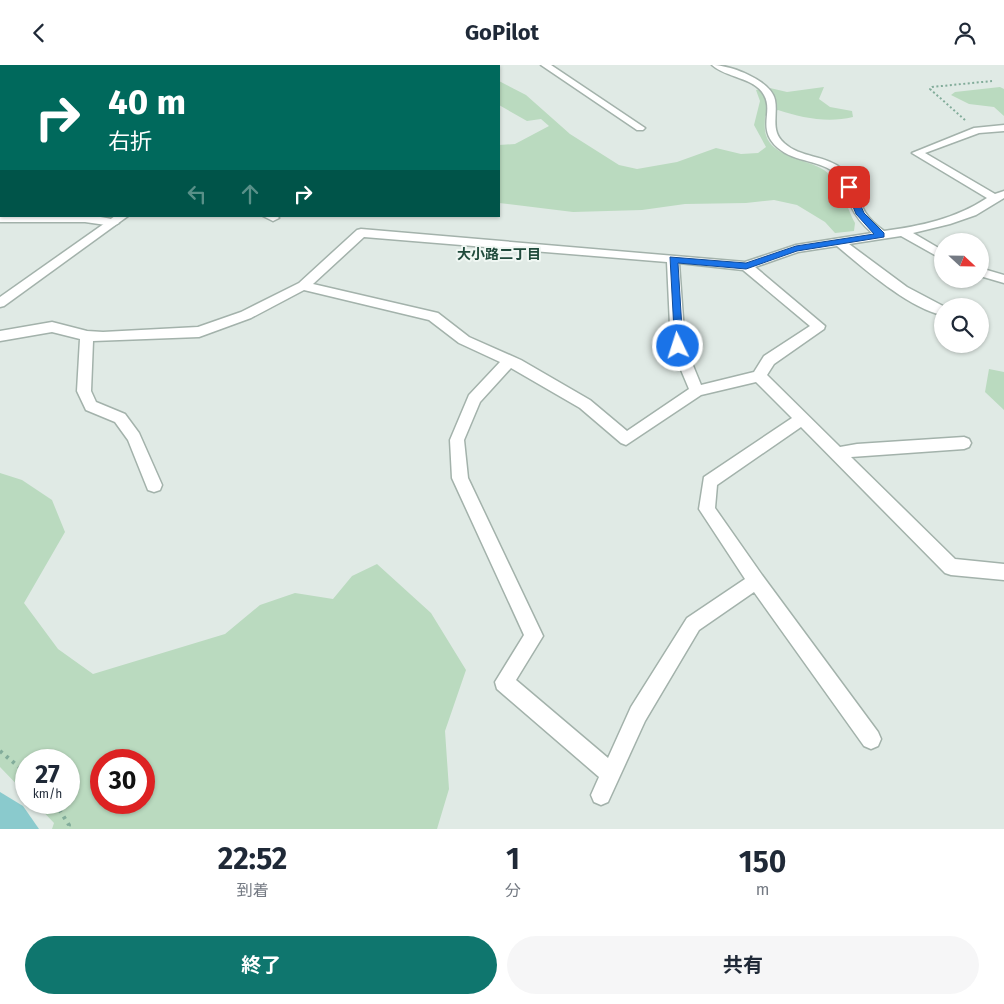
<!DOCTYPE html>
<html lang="ja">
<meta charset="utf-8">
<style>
body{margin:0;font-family:"Fira Sans","Noto Sans JP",sans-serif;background:#f6f6f7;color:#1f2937;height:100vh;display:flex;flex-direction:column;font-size:19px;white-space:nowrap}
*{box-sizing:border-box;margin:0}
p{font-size:16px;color:#747a83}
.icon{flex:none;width:28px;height:28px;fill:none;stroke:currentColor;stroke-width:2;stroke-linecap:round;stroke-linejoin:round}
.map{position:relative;height:764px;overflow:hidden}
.details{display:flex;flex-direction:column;background:#fff;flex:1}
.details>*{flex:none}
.banner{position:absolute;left:0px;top:0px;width:500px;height:152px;box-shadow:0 1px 4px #0004;background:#00695c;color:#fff;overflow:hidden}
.needle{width:32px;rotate:112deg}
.controls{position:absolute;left:934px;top:168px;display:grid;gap:10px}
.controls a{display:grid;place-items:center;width:55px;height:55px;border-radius:50%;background:#fff;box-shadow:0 1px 4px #0004;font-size:25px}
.speed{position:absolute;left:15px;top:684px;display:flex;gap:10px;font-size:25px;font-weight:700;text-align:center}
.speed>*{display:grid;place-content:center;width:65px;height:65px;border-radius:50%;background:#fff;box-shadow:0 1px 4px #0004;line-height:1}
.speed small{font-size:12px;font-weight:400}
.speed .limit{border:8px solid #d22;background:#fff;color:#111}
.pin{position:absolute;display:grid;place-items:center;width:42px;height:42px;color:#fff;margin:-21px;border-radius:10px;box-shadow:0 2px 8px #0006}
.me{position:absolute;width:55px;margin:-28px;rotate:356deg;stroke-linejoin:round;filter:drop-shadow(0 0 4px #0008)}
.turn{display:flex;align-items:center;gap:18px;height:105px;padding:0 25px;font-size:22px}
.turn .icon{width:65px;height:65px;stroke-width:2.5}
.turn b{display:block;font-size:35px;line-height:42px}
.lanes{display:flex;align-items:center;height:48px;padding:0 25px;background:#0003;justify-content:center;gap:25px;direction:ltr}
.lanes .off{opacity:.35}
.eta{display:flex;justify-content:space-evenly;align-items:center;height:85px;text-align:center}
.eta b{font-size:30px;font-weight:700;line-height:35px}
.action{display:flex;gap:10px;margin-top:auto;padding:10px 25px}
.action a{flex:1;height:58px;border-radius:30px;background:#0f766e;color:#fff;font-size:20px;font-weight:700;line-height:58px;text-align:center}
.action a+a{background:#f6f6f7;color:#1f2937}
header{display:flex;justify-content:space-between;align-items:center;height:65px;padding:0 25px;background:#fff;font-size:22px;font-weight:700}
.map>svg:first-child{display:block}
</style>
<header><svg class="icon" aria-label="back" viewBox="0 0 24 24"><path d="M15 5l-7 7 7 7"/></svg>GoPilot<svg class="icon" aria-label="person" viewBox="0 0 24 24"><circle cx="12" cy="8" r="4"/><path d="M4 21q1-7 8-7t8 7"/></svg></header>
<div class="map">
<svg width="1004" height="764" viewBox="0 0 1004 764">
<rect width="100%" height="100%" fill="#e0eae5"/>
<!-- green -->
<path fill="#badabf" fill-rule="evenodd" d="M499 16 526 30 570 69 619 100 637 104 677 97 716 83 741 89 758 88 766 82 754 60 760 36 756 25 770 23 787 27 824 22 819 34 830 42 852 46 853 52C828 58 802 53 778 45L765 51C765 57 764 64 766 70 771 91 809 95 824 105 840 116 846 141 855 158L854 166 835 168 825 157 797 140 774 135 746 138 685 139 642 145 573 147 499 138V80L515 79 549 61 541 54 527 56 499 40Z
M1000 22 1004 24V51L994 42 969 39 951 30 955 27Z
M989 304 1004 307V345L985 327Z
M0 408 22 415 52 435 65 467 24 538 58 584 93 609 225 569 260 540 295 528 333 534 352 511 377 499 431 548 466 605 445 666 449 724 437 764H52L54 758 35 738H69V695H26V729L0 702ZM101 695H144V738H101Z"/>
<!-- water -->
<path fill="#8acacd" d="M0 727 23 741 39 764H0Z"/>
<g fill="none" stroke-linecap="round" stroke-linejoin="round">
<defs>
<path id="minor" d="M541 0H551L645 63 643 65H637Z
M712 0C730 0 771 15 775 35 778 50 770 66 784 78 800 93 826 90 842 104 856 115 857 133 865 147 870 155 877 161 884 166 921 161 955 154 987 133L912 88 974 63 1004 60V66L979 68 925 88 995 129 1004 126V133L976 150 950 159 913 168 942 185V194L901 171 849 179 907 222 943 241 942 250C909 243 863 203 837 181L798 187 755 202 825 261 824 264 774 299 767 310 840 382 857 379 964 372 969 374 971 378 969 382 964 384 851 392 955 494 1004 499V515L951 510 945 508 801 362 717 420 715 443 762 510 878 667 881 674 878 681 871 684 864 681 754 527 699 565 645 656 608 737 601 740 594 737 591 730 599 712 497 624 495 617 524 570 452 413 450 375 469 330 500 297 459 278 429 255 304 225 251 253 199 272 93 276 91 326 96 337 125 349 139 368 162 420 160 425 154 427 148 425 128 375 115 357 86 345 77 326 80 274 52 267 0 276V266L52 257 87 266 103 267 198 262 241 247 299 218 357 165 361 164 745 197 796 180 872 168C863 160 856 152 851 141 847 131 845 118 837 110 821 94 795 98 778 83 756 64 774 47 764 30 754 12 726 13 712 0ZM364 172 667 197 671 281 689 324 627 366 590 335 521 295 469 272 438 248 313 219ZM679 198 743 205 810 261 764 291 754 307 701 320 685 281ZM511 303 580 343 621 378 626 380 701 330 756 317 792 353 704 412 699 444 745 514 687 553 631 642 608 693 516 615 543 571 468 413 464 375 480 337Z
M0 62H1V70H0Z
M0 82H1V88H0Z
M0 151C22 155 105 144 119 158L113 161 85 157H0Z
M263 151H277L279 153 273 156Z
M980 203 1004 210V218L980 211Z"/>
<path id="tertiary" d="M115 151H128L4 241 0 242V232Z"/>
</defs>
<!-- minor casing -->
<use href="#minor" stroke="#a3b2ab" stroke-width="3"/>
<!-- tertiary casing -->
<use href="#tertiary" stroke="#a3b2ab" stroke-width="3"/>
<!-- path-far1 -->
<path stroke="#82ac9a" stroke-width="2" stroke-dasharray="2 2.5" stroke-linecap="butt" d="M965 55 930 24 932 22 992 16"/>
<!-- path -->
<path stroke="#82ac9a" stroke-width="4" stroke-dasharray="3 5" stroke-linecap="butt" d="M0 686 26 708
M55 738 69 760 67 764"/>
<!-- minor -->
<use href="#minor" fill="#fff" fill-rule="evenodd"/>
<!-- tertiary -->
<use href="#tertiary" fill="#fff" fill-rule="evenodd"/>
</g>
<!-- route -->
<path fill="#1a73e8" stroke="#114b97" d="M847 120H852L864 148 884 168V172L797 186 746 204 678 198 683 281 682 284H675L670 192 746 198 796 181 874 169 856 149 845 122Z"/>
<g text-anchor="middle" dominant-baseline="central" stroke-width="4" stroke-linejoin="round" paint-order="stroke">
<!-- far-neighbourhood labels -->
<g font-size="14" font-weight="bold" fill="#1f4a3b" stroke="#f0f7f3">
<text x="499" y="189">大小路二丁目</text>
</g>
</g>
</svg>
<div class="controls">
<a><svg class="needle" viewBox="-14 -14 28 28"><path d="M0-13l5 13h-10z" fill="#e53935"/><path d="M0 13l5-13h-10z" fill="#747a83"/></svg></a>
<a><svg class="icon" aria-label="search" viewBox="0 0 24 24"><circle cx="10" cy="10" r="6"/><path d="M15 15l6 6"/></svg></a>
</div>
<div class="speed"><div>27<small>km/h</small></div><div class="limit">30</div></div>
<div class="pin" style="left:849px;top:122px;background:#d93025"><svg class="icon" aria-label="arrive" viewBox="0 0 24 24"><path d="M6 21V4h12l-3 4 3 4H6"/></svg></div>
<svg class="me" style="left:678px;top:281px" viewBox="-20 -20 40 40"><circle r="17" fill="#1a73e8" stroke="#fff" stroke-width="3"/><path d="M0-11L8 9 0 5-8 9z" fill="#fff"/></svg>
<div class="banner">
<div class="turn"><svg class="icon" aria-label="right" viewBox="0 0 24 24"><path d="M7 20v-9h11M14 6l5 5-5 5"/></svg><div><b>40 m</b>右折</div></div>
<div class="lanes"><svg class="icon off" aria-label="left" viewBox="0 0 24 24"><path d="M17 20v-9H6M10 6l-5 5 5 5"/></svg><svg class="icon off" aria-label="ahead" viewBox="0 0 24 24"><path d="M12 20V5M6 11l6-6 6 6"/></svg><svg class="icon" aria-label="right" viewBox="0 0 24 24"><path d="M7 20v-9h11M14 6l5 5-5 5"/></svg></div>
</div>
</div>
<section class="details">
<div class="eta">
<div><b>22:52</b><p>到着</p></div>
<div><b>1</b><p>分</p></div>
<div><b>150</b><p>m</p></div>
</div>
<div class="action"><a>終了</a><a>共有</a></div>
</section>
